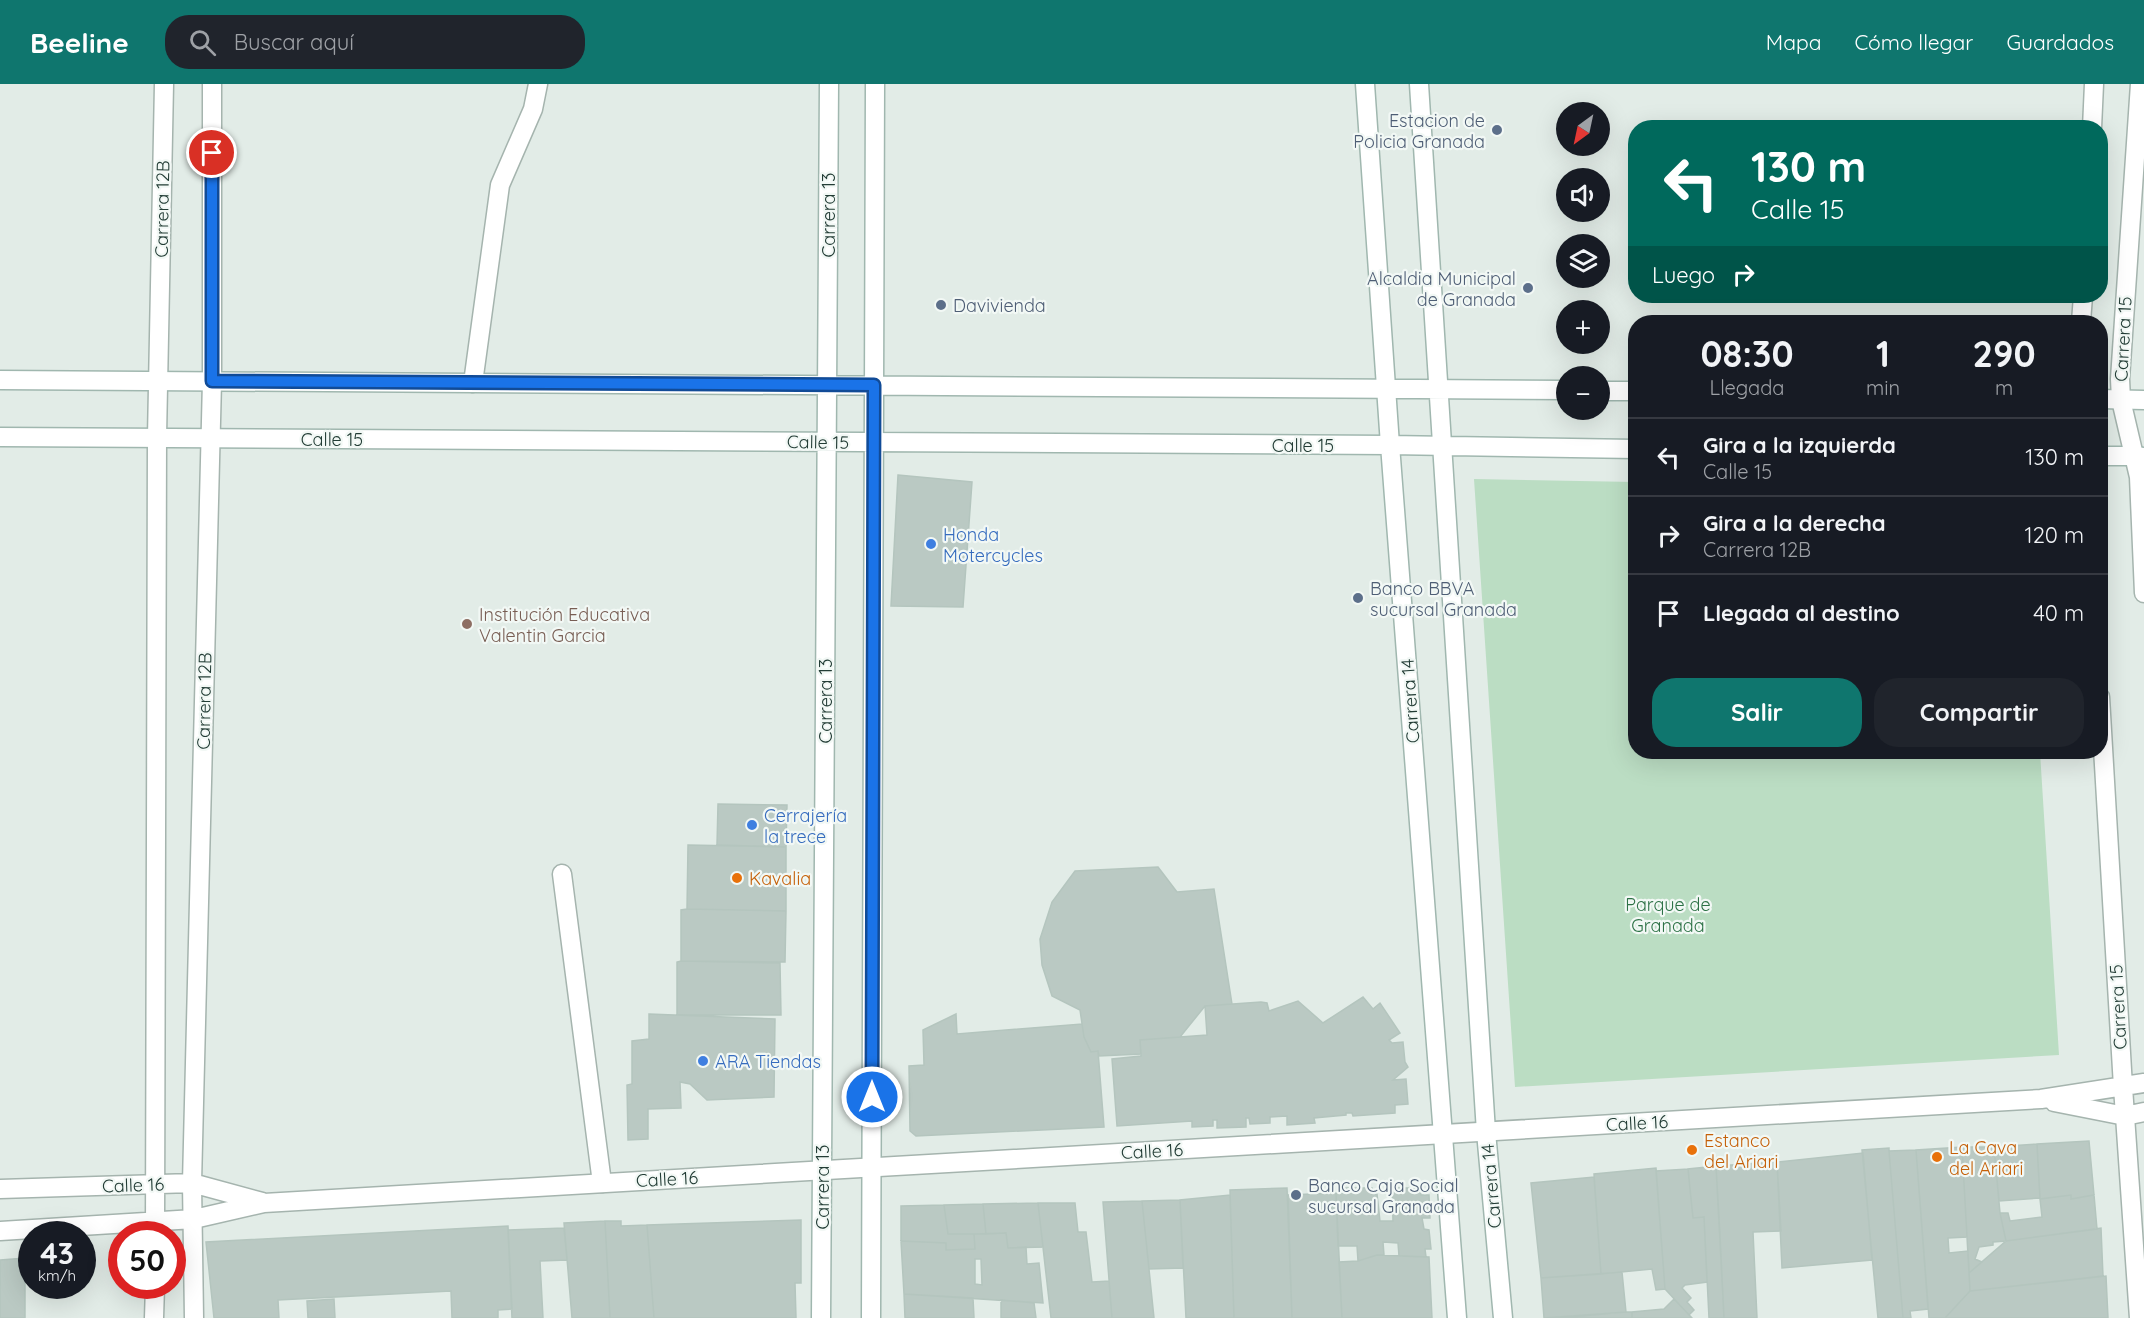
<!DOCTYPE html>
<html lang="es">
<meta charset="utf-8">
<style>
body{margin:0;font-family:Quicksand,sans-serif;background:#20242c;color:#f1f3f6;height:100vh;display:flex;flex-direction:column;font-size:22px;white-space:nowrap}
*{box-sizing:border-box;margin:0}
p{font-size:20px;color:#9ea1a6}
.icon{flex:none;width:33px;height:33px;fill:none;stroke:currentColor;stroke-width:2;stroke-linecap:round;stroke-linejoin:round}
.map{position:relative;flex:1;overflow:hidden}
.panel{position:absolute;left:1628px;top:231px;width:480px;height:444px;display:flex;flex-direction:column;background:#171b24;border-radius:24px;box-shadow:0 6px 24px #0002}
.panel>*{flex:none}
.hud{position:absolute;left:1628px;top:36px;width:480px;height:183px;border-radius:24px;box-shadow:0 6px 24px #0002;background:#00695c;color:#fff;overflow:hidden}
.needle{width:39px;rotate:213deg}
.controls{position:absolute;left:1556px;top:18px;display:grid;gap:12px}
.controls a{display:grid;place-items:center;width:54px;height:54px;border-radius:50%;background:#171b24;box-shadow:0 6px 24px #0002;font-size:30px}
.speed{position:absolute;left:18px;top:1137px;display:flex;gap:12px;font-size:30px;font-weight:700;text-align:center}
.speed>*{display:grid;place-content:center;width:78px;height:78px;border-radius:50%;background:#171b24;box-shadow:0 6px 24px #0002;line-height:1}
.speed small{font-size:15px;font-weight:400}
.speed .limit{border:9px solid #d22;background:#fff;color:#111}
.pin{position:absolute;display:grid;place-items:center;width:51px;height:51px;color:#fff;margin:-26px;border:3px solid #fff;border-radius:50%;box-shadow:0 2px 6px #0007}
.me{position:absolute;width:66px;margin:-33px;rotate:0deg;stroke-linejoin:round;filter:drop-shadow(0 0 4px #0008)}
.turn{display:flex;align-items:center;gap:21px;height:126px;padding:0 24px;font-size:27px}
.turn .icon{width:78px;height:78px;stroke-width:2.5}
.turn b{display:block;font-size:42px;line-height:51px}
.then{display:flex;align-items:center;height:57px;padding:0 24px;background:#0003;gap:12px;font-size:22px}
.eta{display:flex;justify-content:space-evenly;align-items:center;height:102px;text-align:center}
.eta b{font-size:36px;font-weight:700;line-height:42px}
.primary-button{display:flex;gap:12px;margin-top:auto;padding:12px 24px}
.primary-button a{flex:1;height:69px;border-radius:24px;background:#0f766e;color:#fff;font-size:24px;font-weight:700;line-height:69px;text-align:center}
.primary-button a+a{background:#20242c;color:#f1f3f6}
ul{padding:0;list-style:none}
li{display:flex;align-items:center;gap:18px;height:78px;padding:0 24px;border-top:2px solid #363941}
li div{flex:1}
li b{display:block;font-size:22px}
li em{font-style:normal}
header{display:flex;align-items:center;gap:36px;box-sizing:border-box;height:84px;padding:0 30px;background:#0f766e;color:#fff}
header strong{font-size:28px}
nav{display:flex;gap:33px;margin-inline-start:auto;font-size:21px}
.search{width:420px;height:54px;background:#20242c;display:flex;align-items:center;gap:15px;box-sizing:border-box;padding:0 21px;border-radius:24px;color:#9ea1a6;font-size:22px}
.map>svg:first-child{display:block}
</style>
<header>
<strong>Beeline</strong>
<div class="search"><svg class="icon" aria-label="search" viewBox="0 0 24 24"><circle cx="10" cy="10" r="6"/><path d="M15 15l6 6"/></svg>Buscar aquí</div>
<nav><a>Mapa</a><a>Cómo llegar</a><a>Guardados</a></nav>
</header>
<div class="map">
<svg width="2144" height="1234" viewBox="0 0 2144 1234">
<rect width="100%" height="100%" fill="#e2ece7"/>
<!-- green -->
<path fill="#bbddc3" d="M1474 395 1635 398V668H2040L2059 971 1515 1003Z"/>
<!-- building -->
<path fill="#bac9c3" stroke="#b4c5be" stroke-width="1.5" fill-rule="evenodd" d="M898 391 972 398 963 523 891 522Z
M718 720 787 721 786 763 717 761Z
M688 761 786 763V827L687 825Z
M1158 783 1177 808 1214 805 1232 920 1205 922 1180 953 1140 956 1141 970 1099 972 1098 967 1091 968 1084 953 1080 926 1052 912 1042 881 1040 855 1052 818 1075 787Z
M687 825 786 827 785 878 681 877V826Z
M681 877 780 879 781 931H677V878Z
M1363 913 1373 925 1380 919 1400 949 1389 956 1392 959 1403 958 1405 978 1408 983 1393 996 1406 995 1408 1020 1395 1021V1029L1353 1032 1352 1029H1346V1031L1314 1034 1315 1039 1287 1041V1032L1270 1033V1039L1250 1040 1249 1034H1246V1043L1217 1044V1036H1213V1042L1192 1043V1037L1117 1042 1112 975 1141 972 1140 956 1207 951 1205 922 1261 918 1267 919 1269 927 1298 917 1323 939Z
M649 930 775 935 774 1013 707 1016 690 1000 680 998 681 1024 648 1025V1055L628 1056 627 1001 632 1000V957L649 955Z
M956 930 957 950 1082 940 1084 953 1091 968 1098 967 1104 1043 916 1052 910 1047 909 982 924 981 923 946Z
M2089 1057 2094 1111 2071 1115V1111L2040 1115 2037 1060Z
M2037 1060 2040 1114 1999 1117 1994 1063Z
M1962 1063 1967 1153 1948 1154 1949 1169 1968 1167 1970 1207 1945 1234H1929L1916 1066Z
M1962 1063H1994L2000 1129 2006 1157 1993 1158V1161L1979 1163 1975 1175 1982 1178 1969 1189Z
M1889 1064V1067L1903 1234H1878L1862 1066Z
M1916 1066 1928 1225 1910 1227 1911 1234H1903L1889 1067Z
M1863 1069 1872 1176 1782 1184 1777 1078Z
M1777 1078 1781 1147 1753 1148 1757 1234H1724L1716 1082Z
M1716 1082 1720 1151 1724 1234H1709L1704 1133 1693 1134 1688 1085Z
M1656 1084 1665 1205 1656 1206 1652 1185 1601 1190 1594 1090Z
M1688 1085 1693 1134 1704 1133 1707 1198 1685 1201 1682 1204 1691 1214 1687 1218 1694 1226 1689 1231 1665 1205 1656 1087Z
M1594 1093 1601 1190 1541 1194 1531 1099Z
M1287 1104 1292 1234H1234L1230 1106Z
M1343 1104H1372V1110H1377L1380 1137H1393L1392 1104H1420L1421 1111H1429L1430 1134H1422L1424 1145 1429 1146 1431 1165H1425L1426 1173 1399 1172 1398 1159 1383 1158 1384 1171H1377L1358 1177 1357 1162H1338L1336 1109H1343Z
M1336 1109 1342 1234H1292L1288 1111Z
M1230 1111 1234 1234H1186L1180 1116Z
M2071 1111V1115L2094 1111 2097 1145 2006 1157 2000 1129H2008L2010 1137 2042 1133 2040 1115Z
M1180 1116 1183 1184 1149 1185 1142 1117Z
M1142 1117 1154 1234H1112L1103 1118Z
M1038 1119H1075L1078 1148H1086L1092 1198 1109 1197 1112 1234H1051Z
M1038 1119 1043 1163 1008 1164 1006 1149 986 1150 983 1120Z
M983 1120 986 1150H948L944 1121Z
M944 1121 948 1150H974L975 1165 946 1166V1159L901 1157V1122Z
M801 1136V1199H795L796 1234H654L647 1141Z
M605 1137H621V1142L647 1141 654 1234H610Z
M605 1137 610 1234H572L564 1139Z
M508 1142 512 1225 498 1226V1234H452L451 1207 278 1216 279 1234H214L206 1158Z
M564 1144 567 1176 540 1177 543 1234H512L508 1146Z
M2101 1144 2103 1192 1970 1207 1969 1189 2006 1157Z
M1006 1149 1008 1164 1026 1163 1027 1180 1039 1179 1043 1219 904 1210 901 1157 946 1159V1166L975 1165 974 1150ZM975 1175H981L982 1201 975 1200Z
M1377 1171 1429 1173 1432 1234H1342L1339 1178 1358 1177Z
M25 1174V1234H0V1176Z
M1622 1188 1626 1228 1544 1234 1541 1194Z
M2106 1192 2108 1234H1945L1970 1207Z
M904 1210 973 1214 974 1234H905Z
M334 1215 335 1234H308L307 1217Z
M1674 1215 1692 1234H1632V1228L1664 1225Z
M1001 1216 1034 1219 1036 1234H1001Z
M1626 1228H1632V1234H1560Z"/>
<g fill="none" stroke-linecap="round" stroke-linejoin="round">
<defs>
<path id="lane" d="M473 299 500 101 533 25 538 0
M562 790 602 1099"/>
<path id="street" d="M2140 0 2120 295 2121 316 2139 393 2144 509
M2092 44 2094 0
M2081 238 2083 212
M2100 613 2123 1003 2139 1234
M2054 1018 2125 1032 2144 1028
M0 1105 192 1099 262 1118
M0 1147 194 1135 264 1119 2041 1015 2144 999
M155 1150 157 353 164 0
M154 1234 155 1202
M194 1234 192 1099 212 297V0"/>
<path id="secondary" d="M1365 0 1390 361 1457 1234
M1419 0 1486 1048 1503 1234
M0 296 1566 306
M1599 307H1635
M2100 315 2144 316
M0 353 1390 361 1635 365
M2100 372H2135L2144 373
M821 1234 829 0
M871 1234 875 0"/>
</defs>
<!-- lane casing -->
<use href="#lane" stroke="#a5b4ae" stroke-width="21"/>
<!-- street casing -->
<use href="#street" stroke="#a5b4ae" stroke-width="21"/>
<!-- secondary casing -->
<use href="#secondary" stroke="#a0b7af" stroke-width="21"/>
<!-- lane -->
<use href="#lane" stroke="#fff" stroke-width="18"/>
<!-- street -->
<use href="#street" stroke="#fff" stroke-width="18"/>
<!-- secondary -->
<use href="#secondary" stroke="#fff" stroke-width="18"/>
</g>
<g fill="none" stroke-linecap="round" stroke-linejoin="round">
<defs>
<path id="route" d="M212 69V297L874 301 872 1013"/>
</defs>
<!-- route casing -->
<use href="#route" stroke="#114b97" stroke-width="15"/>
<!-- route -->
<use href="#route" stroke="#1a73e8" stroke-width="10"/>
</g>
<!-- markers -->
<g fill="#5c6f8a" stroke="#f2f8f5" stroke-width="2">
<circle cx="1497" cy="46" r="6"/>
<circle cx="1528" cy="204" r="6"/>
<circle cx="941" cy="221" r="6"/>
<circle cx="1358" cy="514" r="6"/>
<circle cx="1296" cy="1111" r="6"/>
</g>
<g fill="#3f7fe0" stroke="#f2f8f5" stroke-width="2">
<circle cx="931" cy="460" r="6"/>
<circle cx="752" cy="741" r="6"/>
<circle cx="703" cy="977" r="6"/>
</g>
<circle fill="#8d6e63" stroke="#f2f8f5" stroke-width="2" cx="467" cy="540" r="6"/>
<g fill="#e8710a" stroke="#f2f8f5" stroke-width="2">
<circle cx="737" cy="794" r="6"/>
<circle cx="1692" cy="1066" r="6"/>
<circle cx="1937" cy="1073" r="6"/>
</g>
<g text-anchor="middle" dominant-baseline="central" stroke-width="4.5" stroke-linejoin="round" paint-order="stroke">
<!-- service labels -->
<g font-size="18" fill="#4e5e75" stroke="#f2f8f5" text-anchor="start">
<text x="1485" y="36" text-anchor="end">Estacion de<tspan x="1485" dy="21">Policia Granada</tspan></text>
<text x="1516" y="194" text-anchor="end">Alcaldia Municipal<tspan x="1516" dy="21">de Granada</tspan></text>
<text x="953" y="221">Davivienda</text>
<text x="1370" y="504">Banco BBVA<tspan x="1370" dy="21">sucursal Granada</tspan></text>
<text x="1308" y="1101">Banco Caja Social<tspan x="1308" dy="21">sucursal Granada</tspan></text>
</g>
<!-- street labels -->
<g font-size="18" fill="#223c35" stroke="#f2f8f5">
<text transform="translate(162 125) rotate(-89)">Carrera 12B</text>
<text transform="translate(828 131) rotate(-90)">Carrera 13</text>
<text transform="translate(2123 255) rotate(-87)">Carrera 15</text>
<text x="332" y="355">Calle 15</text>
<text transform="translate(818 358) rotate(1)">Calle 15</text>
<text x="1303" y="361">Calle 15</text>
<text transform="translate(204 617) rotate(-89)">Carrera 12B</text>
<text transform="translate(825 617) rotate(-90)">Carrera 13</text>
<text transform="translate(1410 617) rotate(-94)">Carrera 14</text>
<text transform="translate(2118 923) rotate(-93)">Carrera 15</text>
<text transform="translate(1637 1039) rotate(-3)">Calle 16</text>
<text transform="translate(1152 1067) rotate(-3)">Calle 16</text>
<text transform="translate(667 1095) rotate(-3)">Calle 16</text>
<text transform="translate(133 1101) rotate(-2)">Calle 16</text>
<text transform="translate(1491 1102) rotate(-95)">Carrera 14</text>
<text transform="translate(822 1103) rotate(-90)">Carrera 13</text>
</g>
<!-- shop labels -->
<g font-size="18" fill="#366cbe" stroke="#f2f8f5" text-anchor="start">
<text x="943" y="450">Honda<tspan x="943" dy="21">Motercycles</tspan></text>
<text x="764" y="731">Cerrajería<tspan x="764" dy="21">la trece</tspan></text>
<text x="715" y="977">ARA Tiendas</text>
</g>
<!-- education labels -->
<g font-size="18" fill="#785e54" stroke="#f2f8f5" text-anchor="start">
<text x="479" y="530">Institución Educativa<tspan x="479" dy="21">Valentin Garcia</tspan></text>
</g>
<!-- food labels -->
<g font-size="18" fill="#c56008" stroke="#f2f8f5" text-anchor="start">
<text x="749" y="794">Kavalia</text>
<text x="1704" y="1056">Estanco<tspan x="1704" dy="21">del Ariari</tspan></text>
<text x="1949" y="1063">La Cava<tspan x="1949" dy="21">del Ariari</tspan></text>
</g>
<!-- park labels -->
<g font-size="18" fill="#2d7246" stroke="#f2f8f5">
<text x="1668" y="820">Parque de<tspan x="1668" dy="21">Granada</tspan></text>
</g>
</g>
</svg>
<div class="controls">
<a><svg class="needle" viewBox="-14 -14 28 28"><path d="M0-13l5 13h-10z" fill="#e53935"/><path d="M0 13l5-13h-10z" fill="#9ea1a6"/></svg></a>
<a><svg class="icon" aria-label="sound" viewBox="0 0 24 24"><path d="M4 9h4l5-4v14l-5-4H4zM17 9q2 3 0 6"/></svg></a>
<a><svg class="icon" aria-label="layers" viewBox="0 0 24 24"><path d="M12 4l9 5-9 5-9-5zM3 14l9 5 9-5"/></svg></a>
<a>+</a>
<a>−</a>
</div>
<div class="speed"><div>43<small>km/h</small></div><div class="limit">50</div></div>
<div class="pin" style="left:212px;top:69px;background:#d93025"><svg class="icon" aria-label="arrive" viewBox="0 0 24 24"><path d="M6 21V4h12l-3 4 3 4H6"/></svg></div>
<svg class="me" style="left:872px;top:1013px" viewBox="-20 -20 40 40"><circle r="17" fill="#1a73e8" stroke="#fff" stroke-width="3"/><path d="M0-11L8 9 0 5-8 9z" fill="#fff"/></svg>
<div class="hud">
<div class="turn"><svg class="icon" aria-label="left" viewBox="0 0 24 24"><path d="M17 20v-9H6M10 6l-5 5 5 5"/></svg><div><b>130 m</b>Calle 15</div></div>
<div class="then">Luego<svg class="icon" aria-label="right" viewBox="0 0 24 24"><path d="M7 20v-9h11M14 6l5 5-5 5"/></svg></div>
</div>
<section class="panel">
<div class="eta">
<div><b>08:30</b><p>Llegada</p></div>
<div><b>1</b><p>min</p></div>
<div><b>290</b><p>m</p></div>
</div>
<ul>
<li><svg class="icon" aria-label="left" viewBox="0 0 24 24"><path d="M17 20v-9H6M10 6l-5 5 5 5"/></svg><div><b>Gira a la izquierda</b><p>Calle 15</p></div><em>130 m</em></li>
<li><svg class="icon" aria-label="right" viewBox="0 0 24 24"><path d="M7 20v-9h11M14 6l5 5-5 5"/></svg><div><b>Gira a la derecha</b><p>Carrera 12B</p></div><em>120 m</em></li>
<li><svg class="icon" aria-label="arrive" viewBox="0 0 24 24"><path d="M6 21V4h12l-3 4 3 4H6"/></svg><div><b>Llegada al destino</b></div><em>40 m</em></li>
</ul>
<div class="primary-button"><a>Salir</a><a>Compartir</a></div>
</section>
</div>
